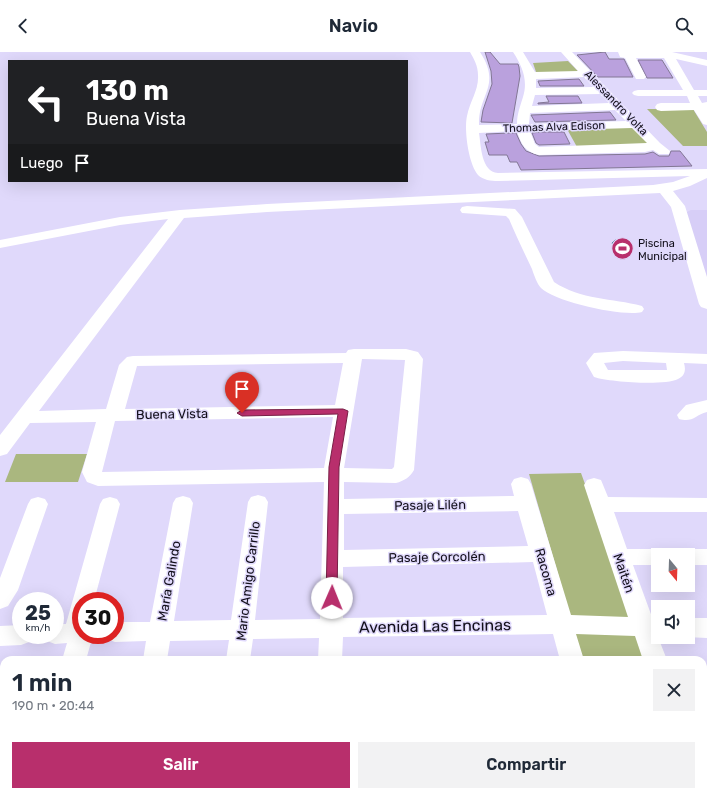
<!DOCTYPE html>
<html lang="es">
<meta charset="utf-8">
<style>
body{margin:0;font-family:Rubik,sans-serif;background:#f2f2f3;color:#1f2937;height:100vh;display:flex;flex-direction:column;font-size:15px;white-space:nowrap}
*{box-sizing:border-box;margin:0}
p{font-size:13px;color:#747a83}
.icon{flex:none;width:22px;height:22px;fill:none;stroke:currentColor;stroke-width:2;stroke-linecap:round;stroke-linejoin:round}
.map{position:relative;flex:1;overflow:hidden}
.panel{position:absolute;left:0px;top:604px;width:707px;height:140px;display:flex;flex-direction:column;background:#fff;border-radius:12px 12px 0 0;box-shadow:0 4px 16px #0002}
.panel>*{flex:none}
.banner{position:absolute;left:8px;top:8px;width:400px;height:122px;border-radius:0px;box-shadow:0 4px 16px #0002;background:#202124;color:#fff;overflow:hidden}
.needle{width:26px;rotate:161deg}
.tools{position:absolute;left:651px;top:496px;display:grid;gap:8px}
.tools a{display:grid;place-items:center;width:44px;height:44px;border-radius:0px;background:#fff;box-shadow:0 4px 16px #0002;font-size:20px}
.speed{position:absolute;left:12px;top:540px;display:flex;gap:8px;font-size:20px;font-weight:700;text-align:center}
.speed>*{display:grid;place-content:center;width:52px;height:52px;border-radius:50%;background:#fff;box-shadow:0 4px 16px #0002;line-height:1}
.speed small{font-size:10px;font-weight:400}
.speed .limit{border:6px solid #d22;background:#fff;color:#111}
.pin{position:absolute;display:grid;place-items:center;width:34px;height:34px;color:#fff;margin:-41px -17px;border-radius:50% 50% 50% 0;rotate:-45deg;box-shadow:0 0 4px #0007}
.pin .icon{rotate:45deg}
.me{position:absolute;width:44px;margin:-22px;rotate:1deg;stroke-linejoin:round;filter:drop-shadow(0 0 3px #0008)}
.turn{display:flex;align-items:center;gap:14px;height:84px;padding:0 12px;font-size:18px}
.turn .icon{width:52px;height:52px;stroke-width:2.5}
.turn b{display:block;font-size:28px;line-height:34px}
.then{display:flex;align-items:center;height:38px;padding:0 12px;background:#0003;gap:8px;font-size:15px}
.round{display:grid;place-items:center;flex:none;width:42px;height:42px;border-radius:0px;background:#f2f2f3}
.overview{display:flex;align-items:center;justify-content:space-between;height:68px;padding:0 12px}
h1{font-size:24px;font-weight:600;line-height:30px}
.primary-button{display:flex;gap:8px;margin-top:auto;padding:8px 12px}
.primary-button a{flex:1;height:46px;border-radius:0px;background:#b82f6c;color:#fff;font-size:16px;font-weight:600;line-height:46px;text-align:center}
.primary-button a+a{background:#f2f2f3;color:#1f2937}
header{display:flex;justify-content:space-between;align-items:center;height:52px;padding:0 12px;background:#fff;font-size:18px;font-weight:600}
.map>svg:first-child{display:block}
</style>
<header><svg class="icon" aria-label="back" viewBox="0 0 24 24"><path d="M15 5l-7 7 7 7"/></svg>Navio<svg class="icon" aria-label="search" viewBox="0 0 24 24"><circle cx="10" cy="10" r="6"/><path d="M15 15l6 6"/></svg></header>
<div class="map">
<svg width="707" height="744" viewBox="0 0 707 744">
<rect width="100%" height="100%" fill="#e0d9fb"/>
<!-- built -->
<path fill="#d7cef7" d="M691 158H707V233L685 161Z"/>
<!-- green -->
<path fill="#aab77f" d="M568 9 580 21 537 23 533 11Z
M647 57H693L707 80V94H683Z
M633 75 648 91 645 92 577 95 567 77Z
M16 402H87L78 430H5Z
M581 421 649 608H583L529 422Z
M622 740H695L696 744H623Z"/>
<!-- water -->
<path fill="#62b4cf" stroke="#4a8299" d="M615 188 625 190 632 201 625 204 619 202 612 191Z"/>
<!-- building -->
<path fill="#baa1dd" stroke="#827794" d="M485 0H490L500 12H518L519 15 520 24 512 71 481 70 483 58 492 32 491 19Z
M605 0 609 7H624L633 25H598L577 3Z
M638 8H662L673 26H647Z
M579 27 584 34H540L538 29Z
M546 44H578L582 51 538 52V51L549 50Z
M610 60 616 68 535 70 531 63Z
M540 80H564L570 92 539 93 536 91 532 81Z
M510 81H516L521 92 526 99 539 104 645 102 653 100 659 104H669L671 99H680L692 114 521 118 517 110H510L507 103H489L485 90H489L486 82Z"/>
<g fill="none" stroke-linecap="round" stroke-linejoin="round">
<!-- minor -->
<path fill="#fff" fill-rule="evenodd" d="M470 0H480C502 34 478 42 479 73L517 72C517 62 520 55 523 45 528 29 523 15 513 0H523L535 20 578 19 561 0H572L660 91 670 99 669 102H659L653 98 645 100 539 103C525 100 521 92 517 79L479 81C481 93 481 120 498 121L707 117V126L690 134 673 139 685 154 707 225V257L701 255 699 252 671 155 660 141 267 160 184 166 39 359 106 357 119 313 127 305 133 304 346 301 348 298 354 297H406L418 300 423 307 414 418C410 425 404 429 396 431L344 430V447L514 444 511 432 514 427 521 425 528 427 531 432 571 563 628 565 584 433 587 428 594 426 601 428 608 445 707 446V460H614L627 497H658L666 499 668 503H658V513H633L652 565H658V585L667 608H643L635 584 576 582 584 608H560L553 582 343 585 342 608H318L319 586 253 587 250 608H226L229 588 170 589 167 608H143L146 589 115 590 107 587 105 583H115V570H150L173 451 176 446 183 444 190 446 193 451 174 569 231 568 248 450 251 445 258 443 265 445 268 450 255 568 320 567 324 430 98 434 87 430 82 420 96 370 30 371 7 402 0 404V383L168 167 120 173 0 196V188L120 165 180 158 267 152 653 133 673 130 690 124 498 129C491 129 483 128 478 123 468 111 464 77 467 64 470 49 479 38 478 23 478 14 474 7 470 0ZM584 25 593 35 536 36V27ZM600 42 609 51 532 54 535 43ZM615 58 626 69 529 72 530 61ZM632 76 647 91 539 95 535 92 530 79ZM362 307 405 308 394 415 392 417 344 416ZM343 311 335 353 125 357 137 314ZM333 365 324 416 102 420 115 369ZM518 459 528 494 344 498V462ZM533 510 547 563 343 566V515Z
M618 0H672L707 8V14L676 7 694 38H707V44H698L702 51 707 50V73L703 72 694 58 661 59 657 58 655 55 657 52 661 51H690L687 44H638L634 43 632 41 634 39 638 38H683L664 6H636L646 25 644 27H636L625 6 620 5Z
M467 154 515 157 522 165 554 230C581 248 612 246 642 254L644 257 642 260C624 265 555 250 541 236 537 232 534 223 532 217 524 200 516 184 509 167L506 164 462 161 460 158 462 155Z
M623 299 707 302V312L684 311C686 318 685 324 678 327 664 334 609 330 594 325L586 311 594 301ZM623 309 666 311 667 318H608L604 311Z
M707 348V360C695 363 693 371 679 367L677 363 686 353Z
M38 445 45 447 48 452 18 538 8 554 0 557V526L28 452 31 447Z
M110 445 117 447 120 452 94 549H81V583H93L86 608H62L67 591 55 592 47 589 44 583H55V572H66L100 452 103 447Z
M688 497H707V513H688V503H678L680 499Z
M688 566H707V586L686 585H688Z
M21 573V583H33L29 590 21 593 0 594V574Z
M0 682 4 684V727L0 726Z
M703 727 707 729V744H690L689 740H703Z
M4 729V740H23V744H0V731Z
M94 740H122L123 744H95Z
M192 740H220L222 744H194Z
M320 740H348L349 744H321Z
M411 740H439L440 744H412Z
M498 740H526L527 744H499Z
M597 740H625L626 744H598Z"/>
</g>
<!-- route -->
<path fill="#b82f6c" stroke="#781f46" d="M343 357 348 359 339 415 337 546 336 549 332 550 328 549 326 546 329 415 338 362 242 364 237 361 242 358Z"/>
<!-- icons -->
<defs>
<symbol id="stadium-disc" viewBox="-11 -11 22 22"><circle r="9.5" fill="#b82f6c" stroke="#e0d9fb"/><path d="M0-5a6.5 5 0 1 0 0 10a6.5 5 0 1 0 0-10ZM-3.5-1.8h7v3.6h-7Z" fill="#fff"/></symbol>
</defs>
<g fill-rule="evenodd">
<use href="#stadium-disc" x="610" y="184" width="25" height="25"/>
</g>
<g text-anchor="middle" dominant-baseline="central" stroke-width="3" stroke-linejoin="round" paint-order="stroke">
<!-- far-street labels -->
<g font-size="11" fill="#120f1a" stroke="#e0d9fb">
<text transform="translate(616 51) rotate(46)">Alessandro Volta</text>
<text transform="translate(554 75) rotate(-2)">Thomas Alva Edison</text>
</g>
<!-- far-poi labels -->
<g font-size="11" fill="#120f1a" stroke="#e0d9fb" text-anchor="start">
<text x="638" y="191">Piscina<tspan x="638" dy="13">Municipal</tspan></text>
</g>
<!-- street labels -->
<g font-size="13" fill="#120f1a" stroke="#e0d9fb">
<text transform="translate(172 362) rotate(-1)">Buena Vista</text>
<text transform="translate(430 453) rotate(-1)">Pasaje Lilén</text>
<text transform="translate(437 505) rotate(-1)">Pasaje Corcolén</text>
<text transform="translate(546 520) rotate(74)">Racoma</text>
<text transform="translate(624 521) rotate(71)">Maitén</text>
<text transform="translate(169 529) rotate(-80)">María Galindo</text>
<text transform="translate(248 529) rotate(-83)">Mario Amigo Carrillo</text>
</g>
<!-- near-street labels -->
<g font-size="16" fill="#120f1a" stroke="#e0d9fb">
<text transform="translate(435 574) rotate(-1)">Avenida Las Encinas</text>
</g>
</g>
</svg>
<div class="tools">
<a><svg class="needle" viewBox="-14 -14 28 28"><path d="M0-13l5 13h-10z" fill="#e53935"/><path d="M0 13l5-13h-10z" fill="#747a83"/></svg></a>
<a><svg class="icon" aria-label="sound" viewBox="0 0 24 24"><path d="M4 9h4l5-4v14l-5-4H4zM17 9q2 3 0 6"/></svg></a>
</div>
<div class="speed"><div>25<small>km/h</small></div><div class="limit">30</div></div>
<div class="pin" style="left:242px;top:361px;background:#d93025"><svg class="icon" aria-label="arrive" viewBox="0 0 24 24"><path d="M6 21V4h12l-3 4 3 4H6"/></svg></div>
<svg class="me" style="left:332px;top:546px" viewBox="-20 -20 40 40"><circle r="19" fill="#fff"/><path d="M0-13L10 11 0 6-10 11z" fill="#b82f6c"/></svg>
<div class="banner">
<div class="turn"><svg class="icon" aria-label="left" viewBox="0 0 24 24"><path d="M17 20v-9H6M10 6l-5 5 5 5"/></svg><div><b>130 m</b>Buena Vista</div></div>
<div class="then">Luego<svg class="icon" aria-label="arrive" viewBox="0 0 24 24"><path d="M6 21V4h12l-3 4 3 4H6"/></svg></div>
</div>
<section class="panel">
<div class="overview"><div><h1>1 min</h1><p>190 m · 20:44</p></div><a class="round"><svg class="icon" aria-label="close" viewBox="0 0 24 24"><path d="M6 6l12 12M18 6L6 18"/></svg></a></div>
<div class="primary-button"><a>Salir</a><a>Compartir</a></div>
</section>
</div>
